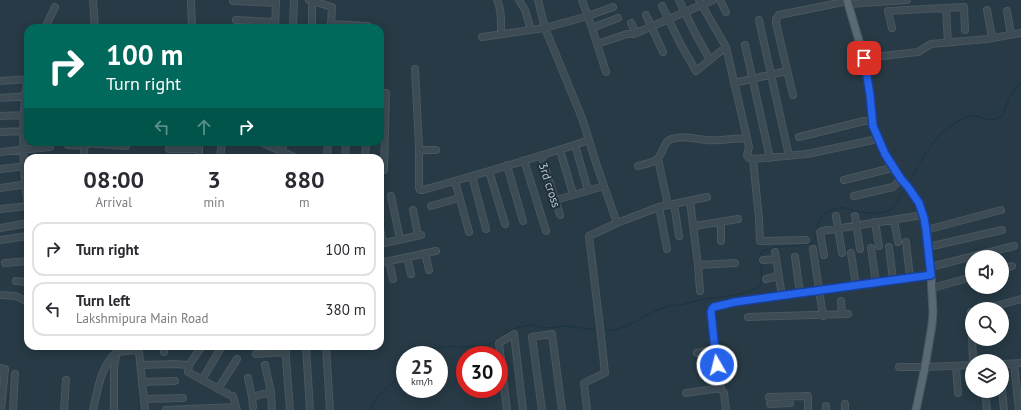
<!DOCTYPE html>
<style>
body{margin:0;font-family:"PT Sans",sans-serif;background:#f7f7f7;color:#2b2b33;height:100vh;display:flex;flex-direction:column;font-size:15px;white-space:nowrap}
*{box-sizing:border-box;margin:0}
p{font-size:13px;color:#7c7c81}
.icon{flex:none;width:22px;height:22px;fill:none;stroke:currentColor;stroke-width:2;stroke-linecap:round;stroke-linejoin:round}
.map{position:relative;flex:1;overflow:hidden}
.details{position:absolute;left:24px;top:154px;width:360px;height:196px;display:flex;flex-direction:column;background:#fff;border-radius:12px;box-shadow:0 2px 10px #0003}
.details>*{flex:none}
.top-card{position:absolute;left:24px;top:24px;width:360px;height:122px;border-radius:12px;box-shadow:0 2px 10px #0003;background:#00695c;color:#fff;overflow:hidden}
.controls{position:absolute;left:965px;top:250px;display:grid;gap:8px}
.controls a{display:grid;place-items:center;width:44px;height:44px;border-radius:50%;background:#fff;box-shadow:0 2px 10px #0003;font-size:20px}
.speed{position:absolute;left:396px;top:346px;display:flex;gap:8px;font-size:20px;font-weight:700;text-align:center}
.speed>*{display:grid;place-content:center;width:52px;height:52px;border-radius:50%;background:#fff;box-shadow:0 2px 10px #0003;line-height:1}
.speed small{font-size:10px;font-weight:400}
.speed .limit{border:6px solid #d22;background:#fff;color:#111}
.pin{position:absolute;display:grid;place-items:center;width:34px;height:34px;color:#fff;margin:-17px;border-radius:8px;box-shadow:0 2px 6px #0006}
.me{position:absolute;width:44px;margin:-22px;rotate:352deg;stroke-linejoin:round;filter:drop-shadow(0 0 3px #0008)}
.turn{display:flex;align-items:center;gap:14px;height:84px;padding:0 16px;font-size:18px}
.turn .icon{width:52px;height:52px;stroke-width:2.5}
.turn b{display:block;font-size:28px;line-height:34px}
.lanes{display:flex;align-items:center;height:38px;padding:0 16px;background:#0003;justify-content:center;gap:20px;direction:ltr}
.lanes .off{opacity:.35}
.eta{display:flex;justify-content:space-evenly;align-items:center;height:68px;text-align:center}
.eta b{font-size:24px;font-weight:700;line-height:28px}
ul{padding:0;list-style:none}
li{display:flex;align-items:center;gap:12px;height:54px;margin:0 8px 6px;padding:0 8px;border:2px solid #e1e1e2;border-radius:12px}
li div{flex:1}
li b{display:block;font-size:15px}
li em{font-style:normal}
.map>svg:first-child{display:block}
</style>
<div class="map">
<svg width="1021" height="410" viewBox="0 0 1021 410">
<rect width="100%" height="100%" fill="#273a45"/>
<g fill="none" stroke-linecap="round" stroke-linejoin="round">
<!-- stream -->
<path stroke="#193444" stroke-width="1" d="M909 182C915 172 920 163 926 153 929 149 931 144 935 140 942 132 959 118 970 116 983 114 986 125 1002 116 1007 104 1010 91 1021 83
M604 331C625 332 645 313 666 307 671 305 676 305 681 305 689 303 697 301 705 299 723 296 747 296 761 285L762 271 759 258 762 251C775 246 788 247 801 245 804 244 808 244 811 243 822 238 810 218 832 210 842 205 845 209 855 211 865 213 883 215 891 209 897 204 901 195 905 188
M369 410 377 397 393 382 397 377 403 357 408 352 414 349 427 347 439 348 447 346 456 347 484 346 492 343 509 331 516 328 530 325 549 328 566 326 597 330"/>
<defs>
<path id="minor" d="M93 0 95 28
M191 0 192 28
M309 0 332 7 331 24
M497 0C502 10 501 23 501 34
M519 0 525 10 531 30
M538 0 545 28 582 118 597 166 617 223 589 236 600 327 605 373 584 383 587 410
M582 0 592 28 606 72
M679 0 694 31 710 60
M699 0 726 47 747 138
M720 0 726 12
M233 1 276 3
M849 4 907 0
M662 6 680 43 696 71 726 47
M946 8 948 43
M987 10 992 38
M1007 11 1011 35
M646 15 663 52
M236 20 275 22
M759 20 789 156
M631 23 636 33
M293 26 294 0
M45 28 55 7
M275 28 276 0
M312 28V1
M331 28V24L368 26V28
M592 28 618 18
M892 28 888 11 964 7 965 30
M482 37 545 28 588 16 613 7
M597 44 627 34H634L713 0
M745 45 770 158
M864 58 918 52 931 44 987 39 1021 33
M415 69 419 146V188L420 190H423C479 174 534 159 589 140
M28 75C21 119 22 163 28 207
M0 81 28 79
M734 83 787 71
M380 93H386L384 170
M793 95 776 23V19L779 15 784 14 848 1
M0 98 28 96
M0 116 28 115
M0 132 28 131
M799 137 864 121H872
M261 142 296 158
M85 143 126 146
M68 145 85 146
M575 145 588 190
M169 149H199
M419 150H436
M560 150 573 194
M281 151 285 142
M0 152 50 147
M541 155 560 215
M345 157 346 142
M83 158 85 144
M199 158V142
M220 158 222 142
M327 158 328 142
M365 158 366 142
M658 159 668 205
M753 159 759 219 760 241 806 240
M524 160 546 231
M507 165 523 221
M638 166C645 164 654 163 658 158 664 152 663 141 672 139 684 135 694 139 706 140 715 141 723 140 731 139 737 138 742 139 747 138L749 147 747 155 749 158 753 159 807 154 878 139
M0 169 28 166
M489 171 505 224
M472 176 486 229
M844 180 888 169 892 167
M455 181 469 232
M0 188 28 184
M391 196 400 239
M854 196 893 187 901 179
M556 200 604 186
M690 201 698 265 700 291
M674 204 679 236
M431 206 459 198
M659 207 667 249
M0 209 28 206
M413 210 418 235
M836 216 842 253
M855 216 860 249
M894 220 898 242
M721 222V241
M875 222 879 246
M617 223 659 207 707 197
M694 226 738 219
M0 228 28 223
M380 228 383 243
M926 230 1001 210
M0 240 28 236
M906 242 910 278
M380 244 421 235
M889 247 893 280
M928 247 1002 230
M871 248 876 283
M813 249 823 316
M775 252 782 296
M425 253 429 270
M851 253 856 286
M824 255 820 232 822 231 923 215
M407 257 411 274
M795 257 800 293
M763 260 776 259
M389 261 393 279
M5 263 28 261
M380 263 436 251
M698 265 735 263
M930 267 1014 246
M1002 269 1012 266
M766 279 779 276
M16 281 28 282
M932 288 972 277
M0 295 16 296 28 302
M841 301 842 314
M984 309 1021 299
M972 312H971L973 361
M748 317 848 314
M202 346 189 365 188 372 228 394
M285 346 290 410
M306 346 310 410
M326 346 330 410
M164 352V346
M697 353 715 349
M256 354 286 352
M1002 364 1021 363
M1014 364 1019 410
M141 365 174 364 189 365
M265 365 271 392 272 410
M956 366 958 393
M899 367H925L972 365
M0 368 5 369 1 410
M701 368 717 365
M248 378 252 397
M202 380 222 346
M142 382 175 381
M218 389 237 359
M1002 390 1004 410
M985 391 987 410
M686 393 721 388
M233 396 237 410
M769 397 808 396V410
M144 399 183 398
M770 404 790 403
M826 406V410
M253 407 252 397 271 392
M13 410 15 374
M64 410 66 380
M93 410C98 389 100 367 117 352L135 350 139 352 145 410
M114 410V367L118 346
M166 410 236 407
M507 410 499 343 514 334 523 410
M542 410 532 337 552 334 562 410
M726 410 724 393 721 390 715 349 711 312C712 305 719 305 725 304L931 275
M845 410V404"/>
<path id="major" d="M847 0 864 58 870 95 873 126 885 154 892 167 902 180 908 187 919 203 924 218 926 230 931 275 933 312 932 325 925 367 916 410"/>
</defs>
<!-- minor casing -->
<use href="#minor" stroke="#485760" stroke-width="8"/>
<!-- major casing -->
<use href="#major" stroke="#485760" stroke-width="9"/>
<!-- minor -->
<use href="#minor" stroke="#3c4b54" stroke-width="6"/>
<!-- major -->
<use href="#major" stroke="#5a6a74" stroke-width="7"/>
</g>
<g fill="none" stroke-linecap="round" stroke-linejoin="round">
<defs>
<path id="route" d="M717 365 715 350 711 312 712 309 714 307 735 302 931 275 926 230 924 218 919 203 908 187 901 179 885 154 873 126 870 95 864 58"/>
</defs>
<!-- route casing -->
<use href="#route" stroke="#184099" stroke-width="10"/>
<!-- route -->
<use href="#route" stroke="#2563eb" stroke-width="7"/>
</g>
<g text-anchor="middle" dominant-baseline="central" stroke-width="4" stroke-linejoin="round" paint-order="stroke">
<!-- street labels -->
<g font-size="12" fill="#b9c5cd" stroke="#20303a">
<text transform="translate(550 185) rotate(72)">3rd cross</text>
</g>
</g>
</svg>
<div class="controls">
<a><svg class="icon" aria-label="sound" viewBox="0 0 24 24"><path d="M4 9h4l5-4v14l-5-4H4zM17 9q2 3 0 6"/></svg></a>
<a><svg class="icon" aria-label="search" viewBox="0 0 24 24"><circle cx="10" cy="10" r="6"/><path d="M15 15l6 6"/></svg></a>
<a><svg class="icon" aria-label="layers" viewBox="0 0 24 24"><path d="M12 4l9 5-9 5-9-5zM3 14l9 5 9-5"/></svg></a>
</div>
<div class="speed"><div>25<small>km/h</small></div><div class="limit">30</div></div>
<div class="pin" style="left:864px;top:58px;background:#d93025"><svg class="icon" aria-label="arrive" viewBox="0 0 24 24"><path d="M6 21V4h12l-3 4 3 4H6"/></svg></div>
<svg class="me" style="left:717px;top:365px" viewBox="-20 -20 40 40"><circle r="17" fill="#2563eb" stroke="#fff" stroke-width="3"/><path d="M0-11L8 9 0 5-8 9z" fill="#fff"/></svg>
<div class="top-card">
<div class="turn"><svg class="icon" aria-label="right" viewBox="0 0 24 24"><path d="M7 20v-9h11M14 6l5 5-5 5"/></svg><div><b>100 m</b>Turn right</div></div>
<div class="lanes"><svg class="icon off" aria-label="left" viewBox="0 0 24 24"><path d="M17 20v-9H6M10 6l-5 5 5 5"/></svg><svg class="icon off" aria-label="ahead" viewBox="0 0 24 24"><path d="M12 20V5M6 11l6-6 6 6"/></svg><svg class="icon" aria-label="right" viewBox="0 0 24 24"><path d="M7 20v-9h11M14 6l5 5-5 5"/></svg></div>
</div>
<section class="details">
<div class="eta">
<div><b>08:00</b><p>Arrival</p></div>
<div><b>3</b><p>min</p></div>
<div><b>880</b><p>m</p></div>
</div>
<ul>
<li><svg class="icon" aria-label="right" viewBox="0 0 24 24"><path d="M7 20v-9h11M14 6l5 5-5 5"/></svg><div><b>Turn right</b></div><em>100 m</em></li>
<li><svg class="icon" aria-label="left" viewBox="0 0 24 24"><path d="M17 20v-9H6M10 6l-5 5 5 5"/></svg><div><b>Turn left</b><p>Lakshmipura Main Road</p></div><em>380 m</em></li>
</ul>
</section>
</div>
